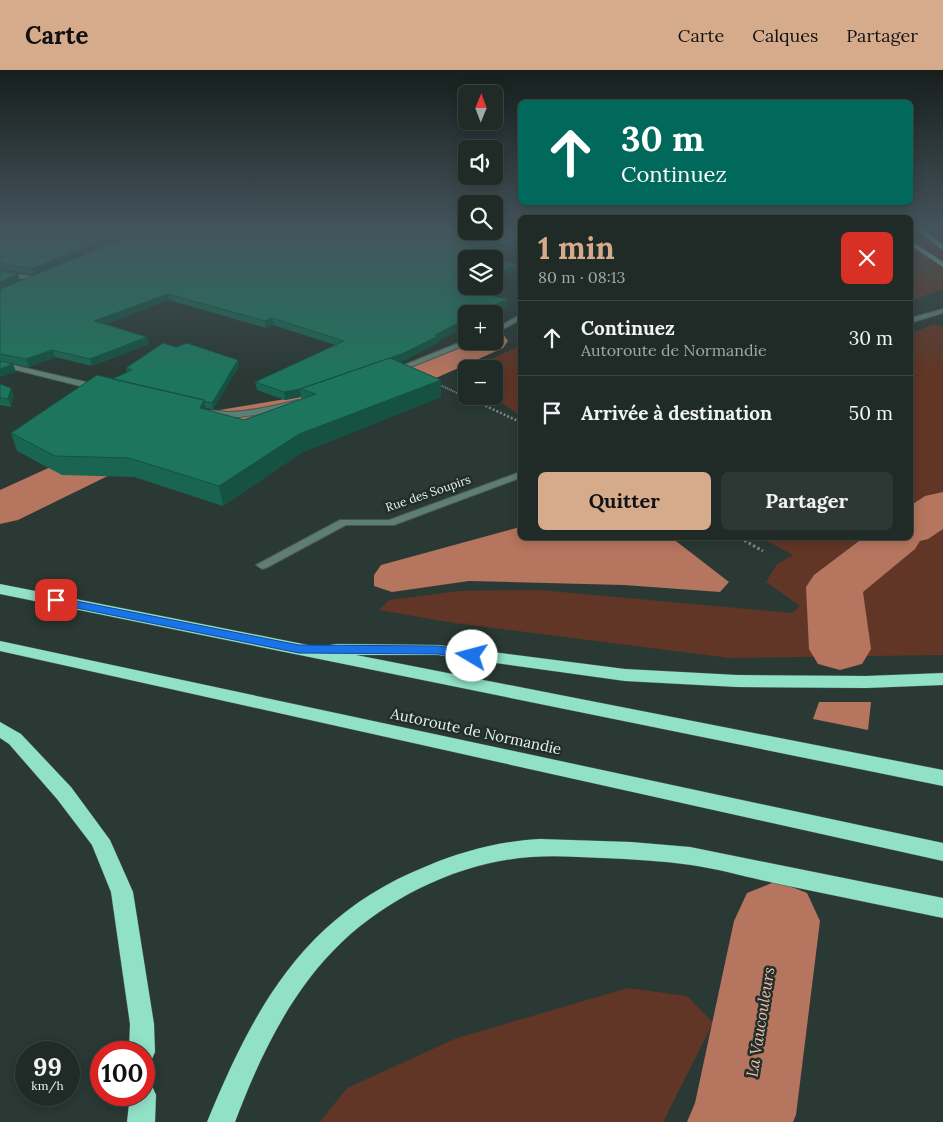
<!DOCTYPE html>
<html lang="fr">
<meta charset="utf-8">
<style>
body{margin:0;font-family:Lora,serif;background:#2d3733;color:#f1f3f6;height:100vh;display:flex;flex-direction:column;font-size:19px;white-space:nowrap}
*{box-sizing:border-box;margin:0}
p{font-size:16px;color:#a2a7a7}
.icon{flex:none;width:28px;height:28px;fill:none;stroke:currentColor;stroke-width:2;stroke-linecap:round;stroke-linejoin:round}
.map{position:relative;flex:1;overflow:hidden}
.sheet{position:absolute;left:518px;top:145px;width:395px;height:325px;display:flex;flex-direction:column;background:#202b27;border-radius:8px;box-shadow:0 2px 12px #0003,0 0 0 1px #3d4744}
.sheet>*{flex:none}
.guide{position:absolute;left:518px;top:30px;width:395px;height:105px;border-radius:8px;box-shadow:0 2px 12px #0003,0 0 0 1px #3d4744;background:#00695c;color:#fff;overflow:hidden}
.needle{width:32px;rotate:1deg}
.buttons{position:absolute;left:458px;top:15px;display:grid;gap:10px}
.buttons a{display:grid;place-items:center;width:45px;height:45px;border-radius:8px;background:#202b27;box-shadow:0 2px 12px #0003,0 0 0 1px #3d4744;font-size:25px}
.speed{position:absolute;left:15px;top:971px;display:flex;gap:10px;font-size:25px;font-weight:700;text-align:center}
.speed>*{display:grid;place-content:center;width:65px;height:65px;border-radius:50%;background:#202b27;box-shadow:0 2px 12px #0003,0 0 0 1px #3d4744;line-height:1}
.speed small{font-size:12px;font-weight:400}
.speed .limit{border:8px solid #d22;background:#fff;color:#111}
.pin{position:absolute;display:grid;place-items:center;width:42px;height:42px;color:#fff;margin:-21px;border-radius:10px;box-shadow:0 2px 8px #0006}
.me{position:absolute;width:55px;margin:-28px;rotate:278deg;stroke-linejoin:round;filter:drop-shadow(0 0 4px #0008)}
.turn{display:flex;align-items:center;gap:18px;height:105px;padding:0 20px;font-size:22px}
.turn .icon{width:65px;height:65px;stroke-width:2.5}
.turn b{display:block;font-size:35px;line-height:42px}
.round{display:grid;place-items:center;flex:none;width:52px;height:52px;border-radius:8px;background:#2d3733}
.head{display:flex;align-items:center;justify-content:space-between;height:85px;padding:0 20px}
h1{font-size:30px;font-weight:700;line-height:38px;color:#d6ab8b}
.cta{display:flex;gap:10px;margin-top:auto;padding:10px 20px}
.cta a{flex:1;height:58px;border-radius:8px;background:#d6ab8b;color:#111;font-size:20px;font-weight:700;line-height:58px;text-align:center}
.cta a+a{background:#2d3733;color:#f1f3f6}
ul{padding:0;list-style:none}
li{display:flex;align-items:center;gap:15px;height:75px;padding:0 20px;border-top:1px solid #3d4744}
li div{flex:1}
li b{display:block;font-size:19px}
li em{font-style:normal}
header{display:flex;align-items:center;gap:30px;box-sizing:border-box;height:70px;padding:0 25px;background:#d6ab8b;color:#111}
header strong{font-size:24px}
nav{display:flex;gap:28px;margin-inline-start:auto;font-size:18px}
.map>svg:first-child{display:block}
</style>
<header>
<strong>Carte</strong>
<nav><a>Carte</a><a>Calques</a><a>Partager</a></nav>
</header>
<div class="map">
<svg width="943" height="1052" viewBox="0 0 943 1052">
<rect width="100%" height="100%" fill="#2a3934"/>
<!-- built -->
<path fill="#2d443c" d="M910 158H943V173L910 165Z"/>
<!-- green -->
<path fill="#613626" d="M910 165 943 173V219L910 231Z
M934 254 943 257V585L730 588 454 553 379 540 389 530 459 521 539 520 792 543 800 536 766 512 777 494 793 485 761 468H910V264Z
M520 276V345L491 326H494V299H468Z
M628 918 687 926 713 953 663 1052H320L347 1018 457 968Z"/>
<!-- water -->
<path fill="#b5755e" d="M520 457V468H672L729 512 720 522 624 515 469 511 392 522 374 516V505L381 495Z
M819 632H871L868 660 813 649Z"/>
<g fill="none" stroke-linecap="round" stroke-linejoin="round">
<!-- river -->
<path fill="#b5755e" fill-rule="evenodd" d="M494 261 503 264 508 271 503 278 416 317 316 348 207 366 120 400 18 450 0 454V420L88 380 183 346 298 327 388 301 466 269V271H494Z
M943 422V459L928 469 920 471 915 479 863 522 871 579 862 594 840 600 818 594 809 579 806 517 814 505 863 468H910V436L925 426Z
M777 811 807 823 820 851 796 1045 793 1052H687L695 1033 734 851 747 823Z"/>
<defs>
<path id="minor" d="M0 201 35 207 38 209 35 211 0 205Z
M943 239V243L910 253V248Z
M520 245V250L494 264V259Z
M466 270 475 271 396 303 389 301Z
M0 292 103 316 104 318 100 321 0 296Z
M298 330 301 331V335C281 340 219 356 203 343 209 338 221 342 229 342 252 341 275 336 298 330Z
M520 402V408L394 455H346L266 498 262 499 256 495 340 450H389Z"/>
<path id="major" d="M914 158H920L943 175V180Z
M910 170 943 192V197L910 175Z"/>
<path id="highway" d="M0 514 328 579 330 575 336 574 438 575 625 599 737 605 866 606 943 603V615L866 618 737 617 625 611 438 585H356L943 700V716L0 524Z
M0 571 943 773V791L0 581Z
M0 652 21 664 71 717 110 770 133 822 154 954 155 982 151 991 144 994V982H129L130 954 111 822 92 775 57 729 9 674 0 668Z
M540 769 631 772 690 777 943 828V848C887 836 830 825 774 813 746 807 719 799 691 795 662 791 632 789 603 788 579 787 555 785 531 787 462 792 392 825 342 872 291 920 259 988 235 1052H207C255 936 304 845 427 796 463 781 501 771 540 769Z
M144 1012 152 1016 156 1025 155 1052H127L130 1025H144Z"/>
</defs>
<!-- minor casing -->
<use href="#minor" stroke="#485652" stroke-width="2"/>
<!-- major casing -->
<use href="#major" stroke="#485652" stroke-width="2"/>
<!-- highway casing -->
<use href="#highway" stroke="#485652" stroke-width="1"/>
<!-- path-far2 -->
<path stroke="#7d8985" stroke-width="2" stroke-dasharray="1 1" stroke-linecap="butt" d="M438 314 474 331"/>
<!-- path-far1 -->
<path stroke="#7d8985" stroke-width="2.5" stroke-dasharray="2 2" stroke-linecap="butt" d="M471 329 520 352"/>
<!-- path -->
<path stroke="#7d8985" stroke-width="3" stroke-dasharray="2.5 2.5" stroke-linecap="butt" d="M740 468 763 481"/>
<!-- minor -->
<use href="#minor" fill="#5e7e73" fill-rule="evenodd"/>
<!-- major -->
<use href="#major" fill="#83c5af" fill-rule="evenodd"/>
<!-- highway -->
<use href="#highway" fill="#91e1c7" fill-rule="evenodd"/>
</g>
<!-- wall -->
<path fill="#1a6551" d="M0 158H147L34 205 0 199Z
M520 158V177L477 185 517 200 466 216H481L471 221 507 236 491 244H466V256L438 271V273L400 292 441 327 301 383 223 436 134 407 62 405 17 381 11 363 112 309 127 302 126 298 176 277 238 290 239 296 213 339 206 338V340L244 350 301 330V327L285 330 257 320 255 312 335 275 273 255 266 258 169 230 106 254 147 267 149 274 92 296 55 287 29 297 0 291V219Z
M0 314 11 318 14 326 11 337 0 335Z"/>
<!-- shaded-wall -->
<path fill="#155242" d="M132 158H147L34 205 32 199Z
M520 171V177L462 187V181Z
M517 194V200L494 211V204Z
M18 204 20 210 0 219V212Z
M467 216H481L462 225V219Z
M168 224 169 230 96 258 94 251Z
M507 229V236L491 244H477Z
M272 248 273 255 266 258 265 251Z
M466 249V256L438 271V273L404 291 314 323Z
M147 267 149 274 92 296 90 289Z
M52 280 55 287 29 297 26 289Z
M238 290 239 296 213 339 212 333Z
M13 294 16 302 0 307V299Z
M441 310V327L301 383 223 436 219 416 299 364Z
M11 318 14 326 11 337 8 329Z
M300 319 301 327 285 330 284 322Z
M204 330 208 348 200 338Z"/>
<!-- building -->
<path fill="#1e755e" stroke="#155242" d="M0 158H132L32 199 0 193Z
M149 158H466V161H494V158H520V171L462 181 517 194 494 204V189H466V216H467L462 219 507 229 477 244H466V249L435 265 438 266 404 283 300 319 284 322 255 312 344 271 272 248 265 251 168 224 94 251 147 267 90 289 52 280 26 289 0 284V219Z
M0 201 18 204 0 212Z
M163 273 176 277 187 273 238 290 212 333 204 331V330L112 309 132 300 126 298Z
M390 288 441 310 299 364 219 416 129 388 55 386 11 363 97 305 204 330 200 338 244 350 316 324 300 319Z
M0 291 13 294 0 299Z
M0 314 11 318 8 329 0 328Z"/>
<!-- sky -->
<linearGradient id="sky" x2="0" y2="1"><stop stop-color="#171f1d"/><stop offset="0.52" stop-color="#44545c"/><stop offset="1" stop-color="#44545c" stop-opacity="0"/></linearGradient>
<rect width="943" height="305" fill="url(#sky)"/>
<!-- route -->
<path fill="#1a73e8" stroke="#114b97" d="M56 527 299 575 438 576 472 581 479 586 472 590 438 584 299 583 52 533 50 530 52 528Z"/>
<g text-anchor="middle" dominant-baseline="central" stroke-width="5" stroke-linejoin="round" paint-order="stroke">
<!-- street labels -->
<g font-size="12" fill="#e8f1ee" stroke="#202f2a">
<text transform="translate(428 423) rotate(-19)">Rue des Soupirs</text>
</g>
<!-- near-street labels -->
<g font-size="15" fill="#e8f1ee" stroke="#202f2a">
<text transform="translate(476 661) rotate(12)">Autoroute de Normandie</text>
</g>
<!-- near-water labels -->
<g font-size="16" font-style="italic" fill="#f6beaa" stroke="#202f2a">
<text transform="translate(760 952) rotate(-81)">La Vaucouleurs</text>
</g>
</g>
</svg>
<div class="buttons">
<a><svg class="needle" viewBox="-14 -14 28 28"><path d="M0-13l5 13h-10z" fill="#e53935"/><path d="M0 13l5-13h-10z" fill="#a2a7a7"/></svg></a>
<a><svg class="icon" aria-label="sound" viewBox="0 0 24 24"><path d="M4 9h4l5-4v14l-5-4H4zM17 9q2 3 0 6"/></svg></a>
<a><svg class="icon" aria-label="search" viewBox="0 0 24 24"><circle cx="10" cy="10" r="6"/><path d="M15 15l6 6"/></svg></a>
<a><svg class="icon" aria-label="layers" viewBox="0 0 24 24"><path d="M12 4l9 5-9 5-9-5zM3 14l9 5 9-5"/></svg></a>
<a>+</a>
<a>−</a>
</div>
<div class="speed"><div>99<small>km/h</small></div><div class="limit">100</div></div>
<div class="pin" style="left:56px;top:530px;background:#d93025"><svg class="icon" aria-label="arrive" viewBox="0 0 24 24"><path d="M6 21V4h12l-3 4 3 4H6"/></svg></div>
<svg class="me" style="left:472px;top:586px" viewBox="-20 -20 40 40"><circle r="19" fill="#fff"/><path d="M0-13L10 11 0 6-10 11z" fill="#1a73e8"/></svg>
<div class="guide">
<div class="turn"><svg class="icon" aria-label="ahead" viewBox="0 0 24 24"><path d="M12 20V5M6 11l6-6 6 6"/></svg><div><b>30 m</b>Continuez</div></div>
</div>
<section class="sheet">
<div class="head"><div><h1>1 min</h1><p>80 m · 08:13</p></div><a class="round" style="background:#d93025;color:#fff"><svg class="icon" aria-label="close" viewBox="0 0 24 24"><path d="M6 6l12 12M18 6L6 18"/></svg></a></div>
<ul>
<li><svg class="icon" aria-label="ahead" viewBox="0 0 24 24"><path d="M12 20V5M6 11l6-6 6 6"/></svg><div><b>Continuez</b><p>Autoroute de Normandie</p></div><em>30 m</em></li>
<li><svg class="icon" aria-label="arrive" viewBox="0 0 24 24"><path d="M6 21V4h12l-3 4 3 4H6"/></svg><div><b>Arrivée à destination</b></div><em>50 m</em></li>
</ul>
<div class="cta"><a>Quitter</a><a>Partager</a></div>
</section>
</div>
